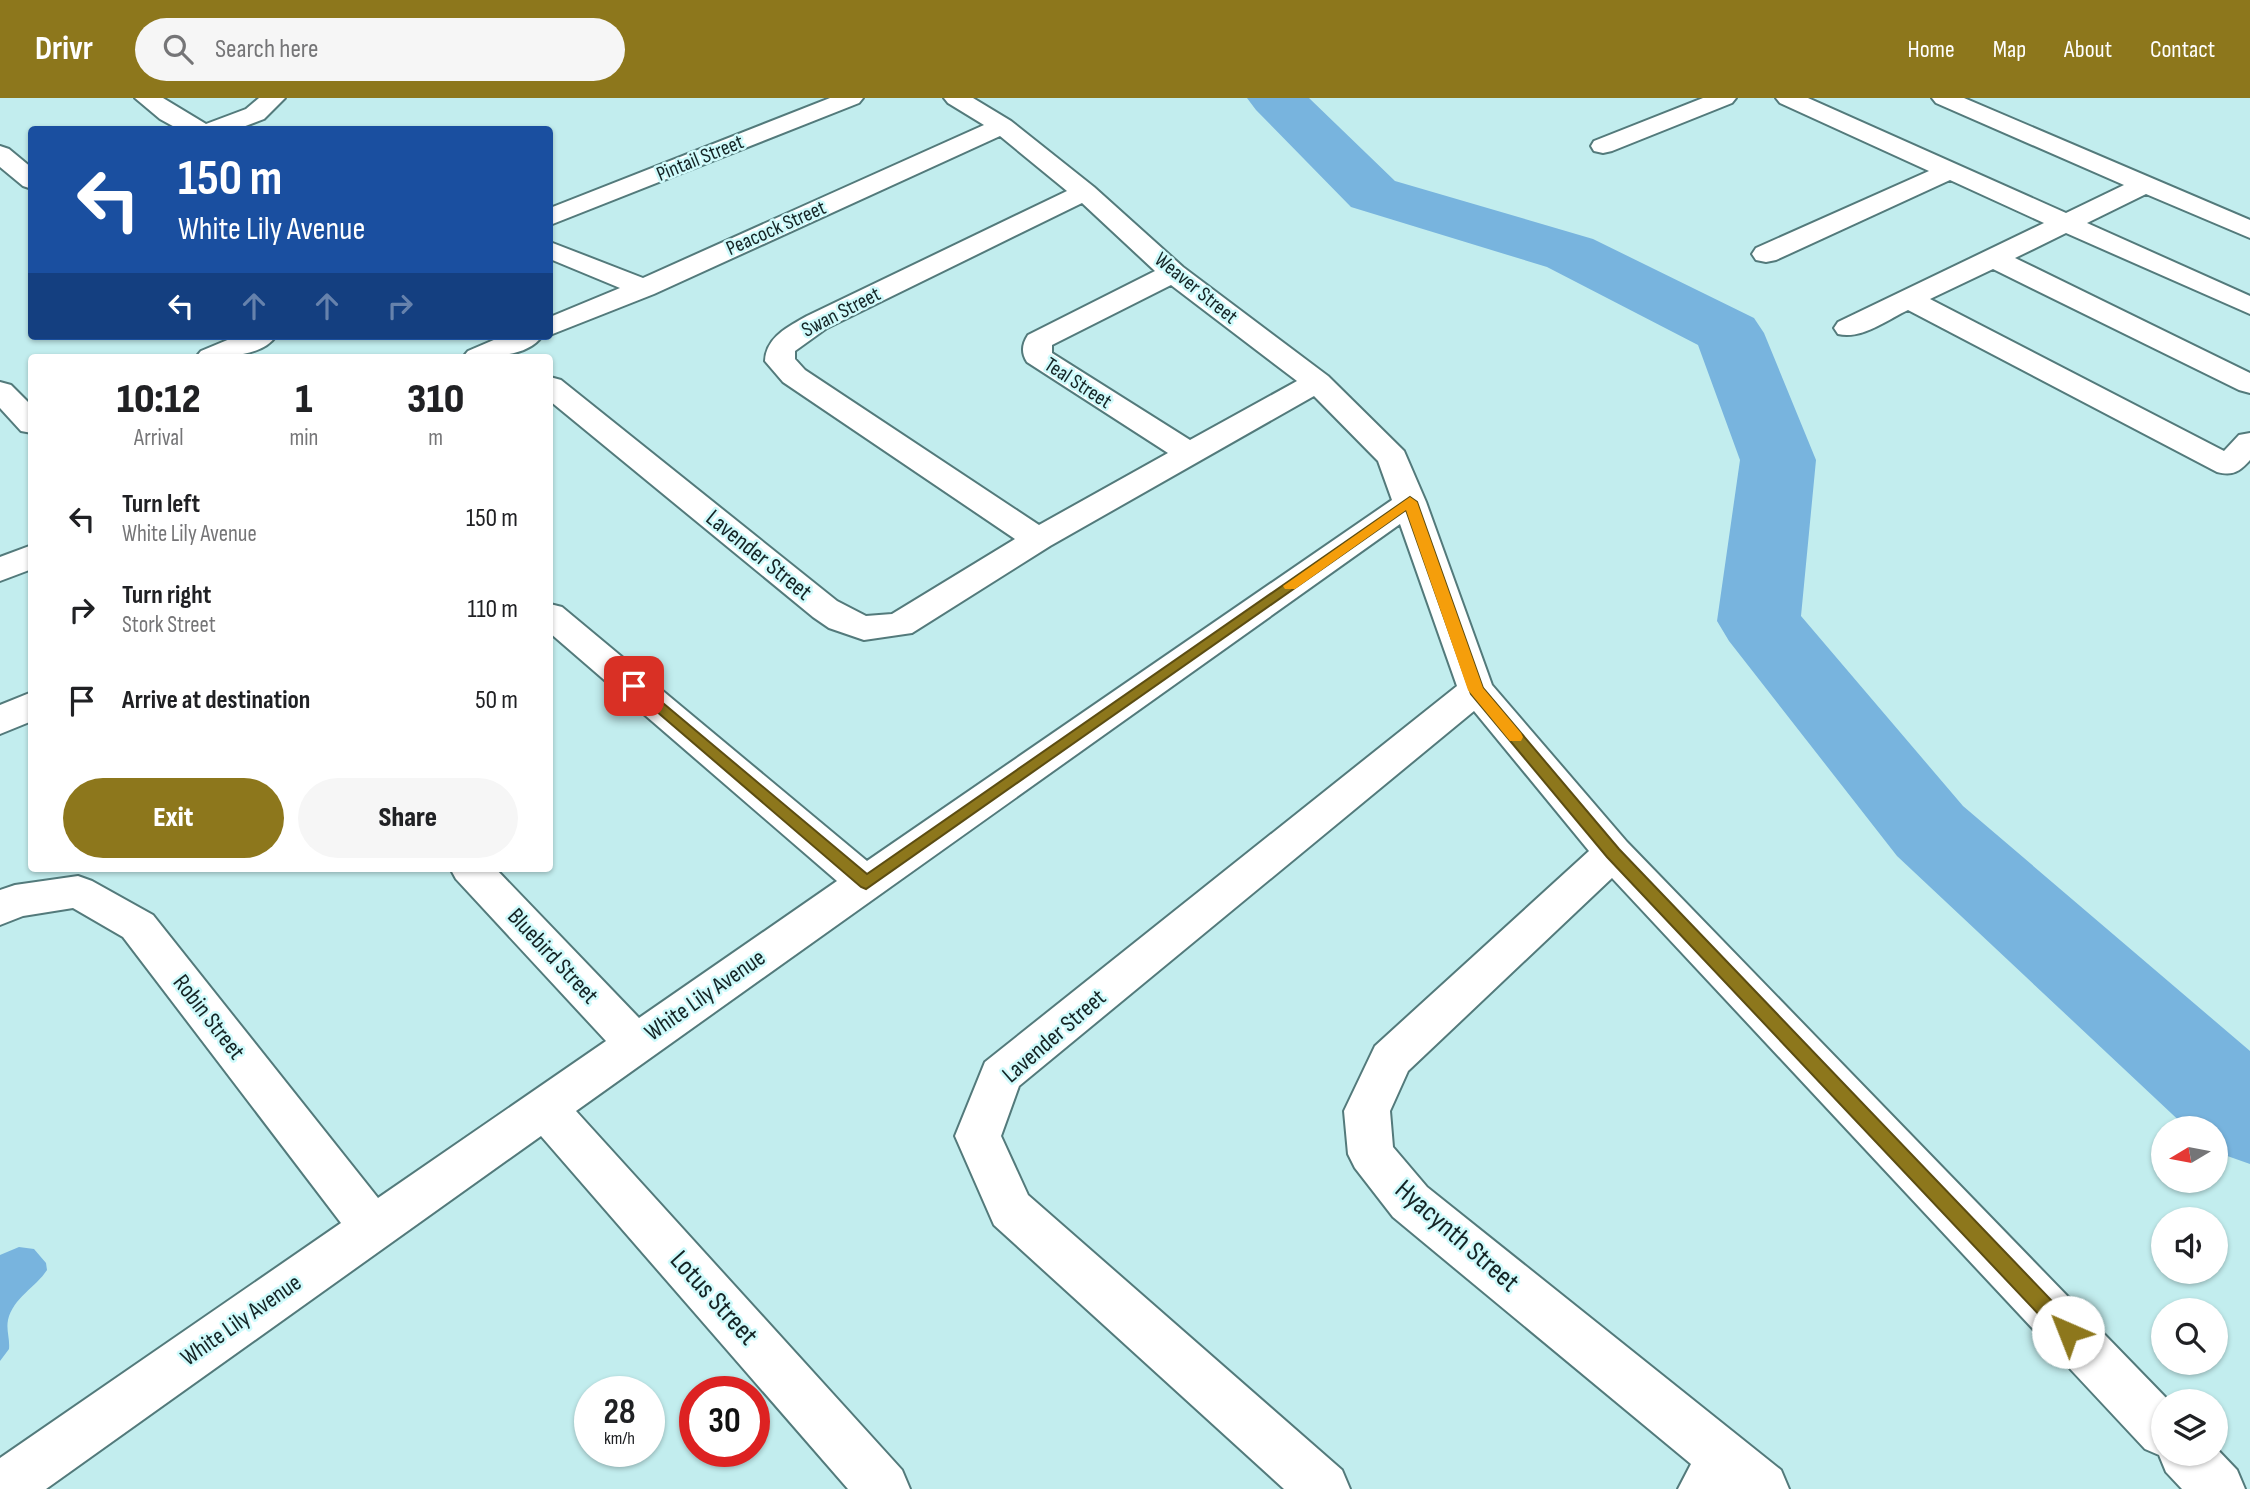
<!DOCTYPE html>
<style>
body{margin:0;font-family:"Sofia Sans Condensed",sans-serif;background:#f6f6f6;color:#202124;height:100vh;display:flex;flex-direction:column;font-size:26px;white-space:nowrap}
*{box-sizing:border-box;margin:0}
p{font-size:23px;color:#757577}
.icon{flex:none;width:38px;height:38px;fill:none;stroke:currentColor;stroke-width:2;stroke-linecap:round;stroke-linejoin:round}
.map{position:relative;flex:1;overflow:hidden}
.panel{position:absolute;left:28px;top:256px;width:525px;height:518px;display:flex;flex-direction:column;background:#fff;border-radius:7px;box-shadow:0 2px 5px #0004}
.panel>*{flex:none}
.banner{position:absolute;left:28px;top:28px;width:525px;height:214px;border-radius:7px;box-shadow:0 2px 5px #0004;background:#1a4fa0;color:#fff;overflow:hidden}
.needle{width:46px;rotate:260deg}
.controls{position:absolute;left:2151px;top:1018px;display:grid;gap:14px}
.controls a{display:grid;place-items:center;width:77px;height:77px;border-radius:50%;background:#fff;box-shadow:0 2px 5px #0004;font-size:35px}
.speed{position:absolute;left:574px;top:1278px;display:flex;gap:14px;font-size:35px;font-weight:700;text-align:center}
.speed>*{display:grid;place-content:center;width:91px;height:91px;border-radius:50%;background:#fff;box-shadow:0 2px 5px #0004;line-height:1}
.speed small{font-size:18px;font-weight:400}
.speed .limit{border:10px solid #d22;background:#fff;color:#111}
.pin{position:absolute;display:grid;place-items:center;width:60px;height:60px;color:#fff;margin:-30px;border-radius:14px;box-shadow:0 4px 10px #0006}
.me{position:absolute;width:77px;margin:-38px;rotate:316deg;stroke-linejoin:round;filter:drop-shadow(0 0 5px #0008)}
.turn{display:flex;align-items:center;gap:24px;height:147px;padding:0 35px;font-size:32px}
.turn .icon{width:91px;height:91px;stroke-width:2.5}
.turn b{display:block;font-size:49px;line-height:60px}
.lanes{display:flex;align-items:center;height:66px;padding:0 35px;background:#0003;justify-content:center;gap:35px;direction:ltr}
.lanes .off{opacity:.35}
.eta{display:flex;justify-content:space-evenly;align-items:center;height:119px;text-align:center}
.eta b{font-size:42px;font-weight:800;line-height:49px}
.button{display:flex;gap:14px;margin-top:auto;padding:14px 35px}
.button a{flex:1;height:80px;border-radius:42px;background:#8d771c;color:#fff;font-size:28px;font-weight:800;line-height:80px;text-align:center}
.button a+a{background:#f6f6f6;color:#202124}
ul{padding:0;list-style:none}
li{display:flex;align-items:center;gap:21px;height:91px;padding:0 35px}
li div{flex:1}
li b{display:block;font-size:26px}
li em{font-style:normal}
header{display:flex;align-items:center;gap:42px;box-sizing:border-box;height:98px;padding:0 35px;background:#8d771c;color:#fff}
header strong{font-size:33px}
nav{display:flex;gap:38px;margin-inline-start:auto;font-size:24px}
.search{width:490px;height:63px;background:#f6f6f6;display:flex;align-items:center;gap:18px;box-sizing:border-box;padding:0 24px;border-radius:38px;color:#757577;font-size:26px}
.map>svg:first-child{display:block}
</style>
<header>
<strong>Drivr</strong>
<div class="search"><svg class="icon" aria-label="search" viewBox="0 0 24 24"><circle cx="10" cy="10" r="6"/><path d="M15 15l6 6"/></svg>Search here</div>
<nav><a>Home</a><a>Map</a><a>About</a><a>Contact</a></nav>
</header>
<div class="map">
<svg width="2250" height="1391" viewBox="0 0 2250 1391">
<rect width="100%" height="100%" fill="#c2edee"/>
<!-- water -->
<path fill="#78b4de" d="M19 1149 34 1151 46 1165 47 1172C36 1189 13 1200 8 1222 6 1232 10 1241 9 1251L0 1263V1157Z"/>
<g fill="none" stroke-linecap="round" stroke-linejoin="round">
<!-- river -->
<path fill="#78b4de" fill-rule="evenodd" d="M1247 0H1309L1395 83 1593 141 1754 220 1764 235 1816 362 1801 518 1963 708 2250 953V1066L2216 1054V1031H2188L1897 758 1729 543 1717 523 1740 362 1698 247 1547 169 1351 109 1256 12Z"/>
<defs>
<path id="street" d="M135 0H163L206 26 246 11 259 0H285L264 21 235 32H180L160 21Z
M830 0H863L859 5 550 127V110Z
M944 0H973L1011 23 1094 89 1183 169 1328 278 1404 353 1426 404 1492 587 1627 744 2170 1304H2163V1356H2216V1350L2237 1372 2245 1391H2182L2166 1374 2159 1357 2145 1351 1612 780 1408 973 1390 1013 1393 1049 1427 1089 1781 1372 1789 1391H1678L1691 1366 1393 1119 1355 1070 1348 1056 1344 1013 1375 948 1589 753 1474 613 1019 988 1001 1038 1028 1097 1342 1372 1350 1391H1284L994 1127 955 1038 985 964 1457 588 1400 426 576 1013 902 1372 910 1391H848L541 1038 46 1391H0V1360L341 1125 123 839 73 810 23 818 0 827V792L15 787 78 778 92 783 153 817 378 1100 606 943 456 781 450 770H495L639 920 837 783 550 535V506L562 509 867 763 1392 402 1378 363 1314 298 1050 448 912 535 864 542 829 530 813 519 550 303V279L561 282 837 503 866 518 892 516 1015 441 783 284 765 263C766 239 788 229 807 218L1067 93 1000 38 654 196 550 237V219L620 190 550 161V144L643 180 984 27 948 5ZM1082 105 1155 173 1028 237C1022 246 1021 255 1027 264L1168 355 1039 427 805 272 795 261V253L827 230ZM1171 187 1297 283 1190 342 1052 255V247Z
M1703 0H1736L1732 5 1612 53 1603 55 1594 53 1591 48 1594 43Z
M1776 0H1808L2066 115 2124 87 1936 5 1932 0H1964L2250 122V140L2146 96 2087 125 2250 198V216L2066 135 2015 160 2250 275V295L2239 292 1993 171 1930 201 2224 353 2239 337 2250 335V362C2239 374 2233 378 2217 374L1908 212C1887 222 1861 242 1838 236L1834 230 1838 224 2044 125 1950 82 1776 162 1766 164 1756 162 1752 156 1756 150 1929 73 1780 5Z
M0 48 9 51 32 70V91L23 88 0 69Z
M237 238H276C261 260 220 259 196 259L201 253Z
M503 238H542C527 260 487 259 463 259L468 253Z
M0 284 11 287 32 308V335L21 333 0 310Z
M32 447V471L0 483V459Z
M32 594V623L0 636V607Z"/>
</defs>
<!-- street casing -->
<use href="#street" stroke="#537a7b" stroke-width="4"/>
<!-- street -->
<use href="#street" fill="#fff" fill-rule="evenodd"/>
</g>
<!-- route -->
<path fill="#8d771c" stroke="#5c4d12" stroke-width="2" d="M1410 399 1417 404 1483 590 1619 751 2075 1227 2078 1234 2075 1240 2068 1243 2061 1240 1607 759 1471 596 1406 412 866 791 861 789 627 588 629 585H639L867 776Z"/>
<!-- slow -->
<path fill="#f59e0b" d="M1410 399 1417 404 1483 590 1521 635 1523 639 1521 643H1510L1468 592 1406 412 1295 491H1285L1283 488Z"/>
<g text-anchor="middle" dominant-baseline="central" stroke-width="5" stroke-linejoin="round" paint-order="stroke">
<!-- far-street labels -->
<g font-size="21" fill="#142425" stroke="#cffafb">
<text transform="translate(700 60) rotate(-22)">Pintail Street</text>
<text transform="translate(776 130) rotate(-24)">Peacock Street</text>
<text transform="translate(1196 190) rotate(39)">Weaver Street</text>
<text transform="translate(841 214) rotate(-27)">Swan Street</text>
<text transform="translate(1078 285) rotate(33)">Teal Street</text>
</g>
<!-- street labels -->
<g font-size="24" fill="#142425" stroke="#cffafb">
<text transform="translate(759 457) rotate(39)">Lavender Street</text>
<text transform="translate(553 858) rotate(47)">Bluebird Street</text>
<text transform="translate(705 897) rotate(-35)">White Lily Avenue</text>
<text transform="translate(209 919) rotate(52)">Robin Street</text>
<text transform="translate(1054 938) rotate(-41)">Lavender Street</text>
<text transform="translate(241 1222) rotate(-35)">White Lily Avenue</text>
</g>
<!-- near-street labels -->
<g font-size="28" fill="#142425" stroke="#cffafb">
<text transform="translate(1457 1138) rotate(41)">Hyacynth Street</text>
<text transform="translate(714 1200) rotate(48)">Lotus Street</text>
</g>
</g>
</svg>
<div class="controls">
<a><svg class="needle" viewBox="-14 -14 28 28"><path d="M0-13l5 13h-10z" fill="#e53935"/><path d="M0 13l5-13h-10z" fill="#757577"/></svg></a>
<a><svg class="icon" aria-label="sound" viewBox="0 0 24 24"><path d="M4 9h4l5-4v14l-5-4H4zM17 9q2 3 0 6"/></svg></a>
<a><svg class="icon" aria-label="search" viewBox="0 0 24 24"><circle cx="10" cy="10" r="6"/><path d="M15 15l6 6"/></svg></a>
<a><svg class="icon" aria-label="layers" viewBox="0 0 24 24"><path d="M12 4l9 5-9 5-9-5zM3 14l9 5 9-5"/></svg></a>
</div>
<div class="speed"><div>28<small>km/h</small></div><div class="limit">30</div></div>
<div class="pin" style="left:634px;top:588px;background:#d93025"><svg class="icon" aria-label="arrive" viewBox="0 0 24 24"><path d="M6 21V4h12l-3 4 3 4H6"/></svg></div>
<svg class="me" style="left:2068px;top:1234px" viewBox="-20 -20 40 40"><circle r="19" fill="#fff"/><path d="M0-13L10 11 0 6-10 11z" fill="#8d771c"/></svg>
<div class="banner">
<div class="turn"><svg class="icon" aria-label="left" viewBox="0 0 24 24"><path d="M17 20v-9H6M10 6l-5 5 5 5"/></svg><div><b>150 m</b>White Lily Avenue</div></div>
<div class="lanes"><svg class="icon" aria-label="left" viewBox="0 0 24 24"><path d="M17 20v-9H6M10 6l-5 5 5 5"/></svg><svg class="icon off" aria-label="ahead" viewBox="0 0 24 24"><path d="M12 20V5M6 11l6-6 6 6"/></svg><svg class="icon off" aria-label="ahead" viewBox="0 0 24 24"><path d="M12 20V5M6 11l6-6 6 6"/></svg><svg class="icon off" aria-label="right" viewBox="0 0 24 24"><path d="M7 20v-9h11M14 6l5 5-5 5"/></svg></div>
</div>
<section class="panel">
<div class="eta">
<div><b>10:12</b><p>Arrival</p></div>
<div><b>1</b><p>min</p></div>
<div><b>310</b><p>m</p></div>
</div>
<ul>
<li><svg class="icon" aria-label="left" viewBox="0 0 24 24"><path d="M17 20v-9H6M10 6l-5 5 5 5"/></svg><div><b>Turn left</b><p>White Lily Avenue</p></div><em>150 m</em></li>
<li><svg class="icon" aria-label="right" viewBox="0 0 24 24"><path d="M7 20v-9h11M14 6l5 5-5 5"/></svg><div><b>Turn right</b><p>Stork Street</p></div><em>110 m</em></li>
<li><svg class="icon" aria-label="arrive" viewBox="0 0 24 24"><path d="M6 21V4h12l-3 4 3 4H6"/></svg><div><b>Arrive at destination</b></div><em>50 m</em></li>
</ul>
<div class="button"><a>Exit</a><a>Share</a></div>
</section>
</div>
